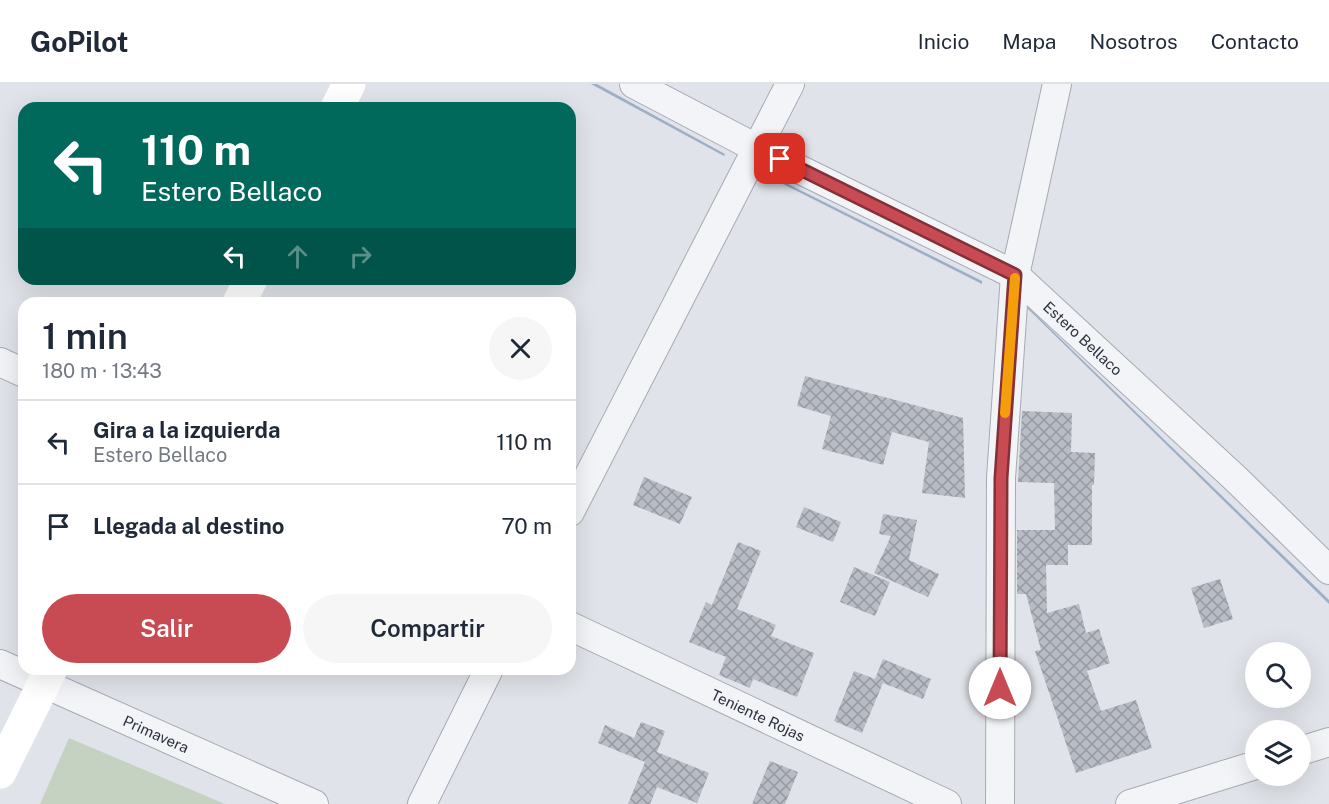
<!DOCTYPE html>
<html lang="es">
<meta charset="utf-8">
<style>
body{margin:0;font-family:"Public Sans",sans-serif;background:#f6f6f7;color:#1f2937;height:100vh;display:flex;flex-direction:column;font-size:22px;white-space:nowrap}
*{box-sizing:border-box;margin:0}
p{font-size:20px;color:#747a83}
.icon{flex:none;width:33px;height:33px;fill:none;stroke:currentColor;stroke-width:2;stroke-linecap:round;stroke-linejoin:round}
.map{position:relative;flex:1;overflow:hidden}
.side{position:absolute;left:18px;top:213px;width:558px;height:378px;display:flex;flex-direction:column;background:#fff;border-radius:18px;box-shadow:0 6px 24px #0002}
.side>*{flex:none}
.guide{position:absolute;left:18px;top:18px;width:558px;height:183px;border-radius:18px;box-shadow:0 6px 24px #0002;background:#00695c;color:#fff;overflow:hidden}
.buttons{position:absolute;left:1245px;top:558px;display:grid;gap:12px}
.buttons a{display:grid;place-items:center;width:66px;height:66px;border-radius:50%;background:#fff;box-shadow:0 6px 24px #0002;font-size:30px}
.pin{position:absolute;display:grid;place-items:center;width:51px;height:51px;color:#fff;margin:-26px;border-radius:12px;box-shadow:0 3px 9px #0006}
.me{position:absolute;width:66px;margin:-33px;rotate:0deg;stroke-linejoin:round;filter:drop-shadow(0 0 4px #0008)}
.turn{display:flex;align-items:center;gap:21px;height:126px;padding:0 24px;font-size:27px}
.turn .icon{width:78px;height:78px;stroke-width:2.5}
.turn b{display:block;font-size:42px;line-height:51px}
.lanes{display:flex;align-items:center;height:57px;padding:0 24px;background:#0003;justify-content:center;gap:30px;direction:ltr}
.lanes .off{opacity:.35}
.round{display:grid;place-items:center;flex:none;width:63px;height:63px;border-radius:32px;background:#f6f6f7}
.overview{display:flex;align-items:center;justify-content:space-between;height:102px;padding:0 24px}
h1{font-size:36px;font-weight:600;line-height:45px}
.primary-button{display:flex;gap:12px;margin-top:auto;padding:12px 24px}
.primary-button a{flex:1;height:69px;border-radius:36px;background:#c84b53;color:#fff;font-size:24px;font-weight:600;line-height:69px;text-align:center}
.primary-button a+a{background:#f6f6f7;color:#1f2937}
ul{padding:0;list-style:none}
li{display:flex;align-items:center;gap:18px;height:84px;padding:0 24px;border-top:2px solid #e0e1e3}
li div{flex:1}
li b{display:block;font-size:22px}
li em{font-style:normal}
header{display:flex;align-items:center;gap:36px;box-sizing:border-box;height:84px;padding:0 30px;background:#fff;border-bottom:2px solid #e0e1e3}
header strong{font-size:28px}
nav{display:flex;gap:33px;margin-inline-start:auto;font-size:21px}
.map>svg:first-child{display:block}
</style>
<header>
<strong>GoPilot</strong>
<nav><a>Inicio</a><a>Mapa</a><a>Nosotros</a><a>Contacto</a></nav>
</header>
<div class="map">
<svg width="1329" height="720" viewBox="0 0 1329 720">
<defs>
<pattern id="building-cross-hatch" width="8" height="8" patternUnits="userSpaceOnUse" patternTransform="scale(1.5)"><rect width="8" height="8" fill="#b8bcc5"/><path d="M0 0l8 8M0 8l8-8" fill="none" stroke="#9699a1"/></pattern>
</defs>
<rect width="100%" height="100%" fill="#e0e3e9"/>
<!-- garden -->
<path fill="#c5d2c2" d="M69 654 225 720H40Z"/>
<!-- water -->
<path fill="#9daec7" d="M591 0H597L725 70 724 72Z
M750 81 982 197V200L749 83Z
M1027 222 1329 516V520L1026 223Z"/>
<!-- building -->
<path fill="url(#building-cross-hatch)" d="M805 292 963 334 965 414 922 409 929 358 892 348 883 381 822 365 831 332 797 322Z
M1022 327 1072 329 1071 368 1095 369 1094 401H1092V461H1068V481H1046L1047 529 1079 520 1086 549 1099 545 1110 579 1087 587 1101 627 1136 616 1152 664 1076 689 1035 567 1041 566 1026 510H1017V446H1055L1054 399 1018 398Z
M644 393 692 413 680 440 633 421Z
M804 423 841 438 833 458 796 443Z
M883 430 917 436 909 476 939 490 928 513 874 489 891 452 879 450Z
M738 458 761 467 737 525 776 541 771 552 814 569 797 613 753 595 750 604 719 591 726 573 689 558 706 518 712 521Z
M854 483 890 498 875 532 840 518Z
M1220 495 1233 535 1204 544 1191 504Z
M883 575 931 595 923 615 883 599 862 649 834 637 854 587 875 595Z
M641 638 665 647 657 668 709 689 697 719 657 703 650 720H628L645 678 598 659 605 641 634 654Z
M770 677 798 688 785 720H752Z"/>
<g fill="none" stroke-linecap="round" stroke-linejoin="round">
<defs>
<g id="minor">
<path id="s1" d="M634 0 758 65 1015 191 1236 395 1329 486"/>
<path d="M0 278 24 289"/>
<path d="M570 428 790 0"/>
<path id="s2" d="M570 542 947 720"/>
<path id="s3" d="M0 580 314 720"/>
<path d="M1300 667 1329 658"/>
<path d="M422 720 489 585"/>
<path d="M1000 720 1001 394 1015 191 1057 0"/>
<path d="M1130 720 1256 681"/>
</g>
</defs>
<!-- minor casing -->
<use href="#minor" stroke="#a6aab3" stroke-width="30"/>
<!-- minor -->
<use href="#minor" stroke="#f3f4f7" stroke-width="28"/>
<!-- secondary -->
<path stroke="#fff" stroke-width="33" d="M337 24 349 0
M239 219 251 195
M0 688 51 585"/>
</g>
<g fill="none" stroke-linecap="round" stroke-linejoin="round">
<defs>
<path id="route" d="M780 75 1015 191 1001 394 1000 604"/>
</defs>
<!-- route casing -->
<use href="#route" stroke="#823136" stroke-width="15"/>
<!-- route -->
<use href="#route" stroke="#c84b53" stroke-width="10"/>
<!-- slow -->
<path stroke="#f59e0b" stroke-width="10" d="M1005 329 1015 194"/>
</g>
<g text-anchor="middle" dominant-baseline="central" stroke-width="4.5" stroke-linejoin="round" paint-order="stroke">
<!-- street labels -->
<g font-size="15" fill="#2a303f" stroke="#f0f2f6">
<text stroke="none"><textPath href="#s1" startOffset="519">Estero Bellaco</textPath></text>
<text stroke="none"><textPath href="#s2" startOffset="208">Teniente Rojas</textPath></text>
<text stroke="none"><textPath href="#s3" startOffset="171">Primavera</textPath></text>
</g>
</g>
</svg>
<div class="buttons">
<a><svg class="icon" aria-label="search" viewBox="0 0 24 24"><circle cx="10" cy="10" r="6"/><path d="M15 15l6 6"/></svg></a>
<a><svg class="icon" aria-label="layers" viewBox="0 0 24 24"><path d="M12 4l9 5-9 5-9-5zM3 14l9 5 9-5"/></svg></a>
</div>
<div class="pin" style="left:780px;top:75px;background:#d93025"><svg class="icon" aria-label="arrive" viewBox="0 0 24 24"><path d="M6 21V4h12l-3 4 3 4H6"/></svg></div>
<svg class="me" style="left:1000px;top:604px" viewBox="-20 -20 40 40"><circle r="19" fill="#fff"/><path d="M0-13L10 11 0 6-10 11z" fill="#c84b53"/></svg>
<div class="guide">
<div class="turn"><svg class="icon" aria-label="left" viewBox="0 0 24 24"><path d="M17 20v-9H6M10 6l-5 5 5 5"/></svg><div><b>110 m</b>Estero Bellaco</div></div>
<div class="lanes"><svg class="icon" aria-label="left" viewBox="0 0 24 24"><path d="M17 20v-9H6M10 6l-5 5 5 5"/></svg><svg class="icon off" aria-label="ahead" viewBox="0 0 24 24"><path d="M12 20V5M6 11l6-6 6 6"/></svg><svg class="icon off" aria-label="right" viewBox="0 0 24 24"><path d="M7 20v-9h11M14 6l5 5-5 5"/></svg></div>
</div>
<section class="side">
<div class="overview"><div><h1>1 min</h1><p>180 m · 13:43</p></div><a class="round"><svg class="icon" aria-label="close" viewBox="0 0 24 24"><path d="M6 6l12 12M18 6L6 18"/></svg></a></div>
<ul>
<li><svg class="icon" aria-label="left" viewBox="0 0 24 24"><path d="M17 20v-9H6M10 6l-5 5 5 5"/></svg><div><b>Gira a la izquierda</b><p>Estero Bellaco</p></div><em>110 m</em></li>
<li><svg class="icon" aria-label="arrive" viewBox="0 0 24 24"><path d="M6 21V4h12l-3 4 3 4H6"/></svg><div><b>Llegada al destino</b></div><em>70 m</em></li>
</ul>
<div class="primary-button"><a>Salir</a><a>Compartir</a></div>
</section>
</div>
